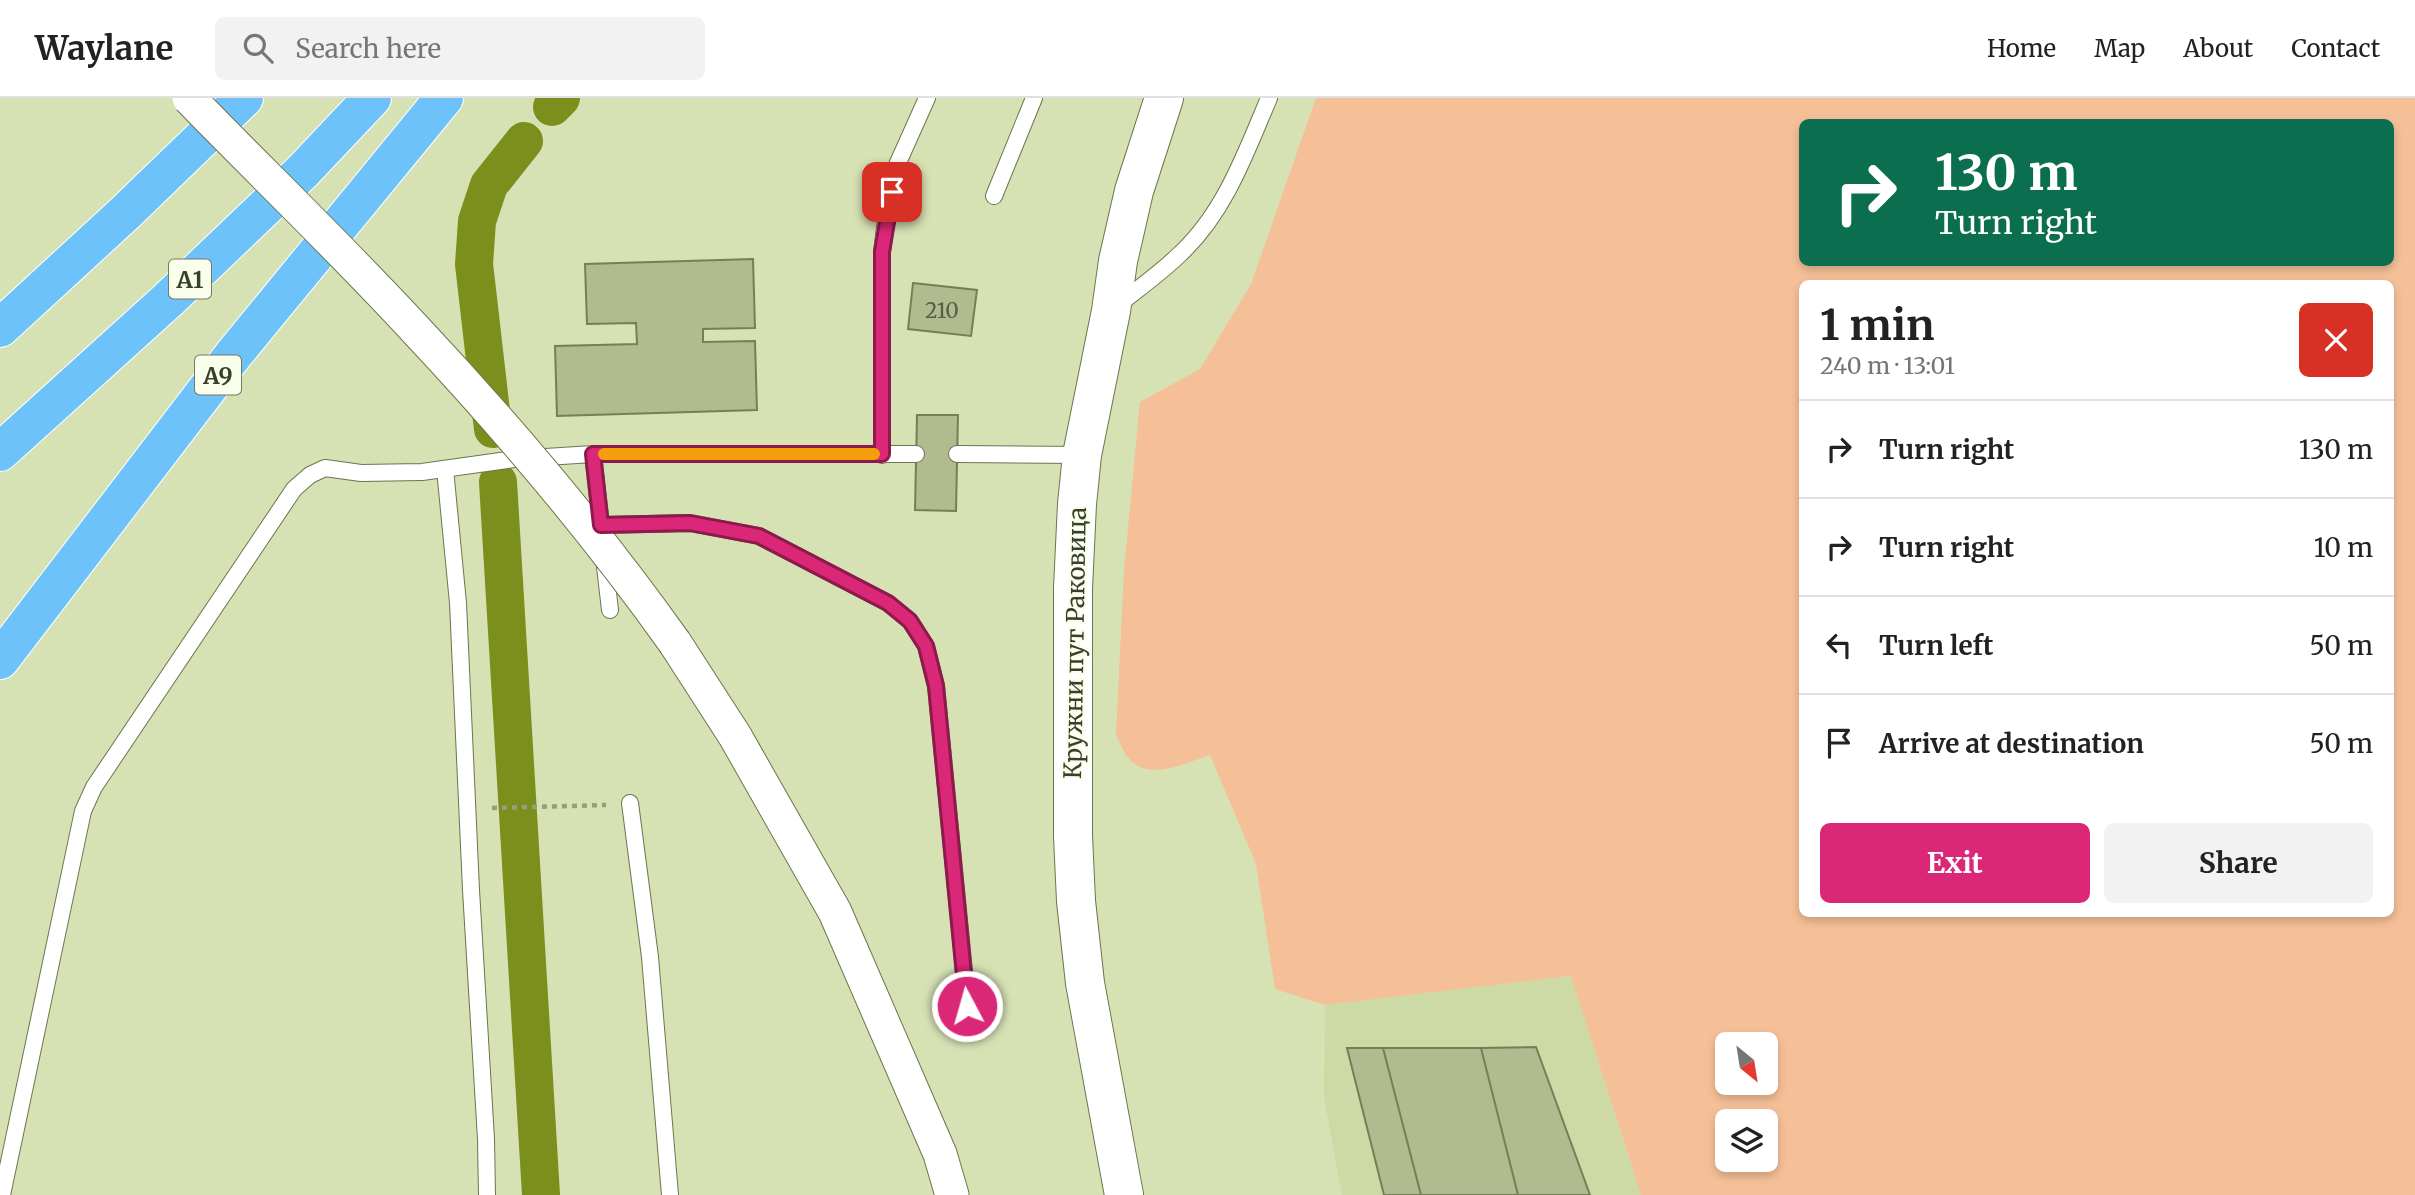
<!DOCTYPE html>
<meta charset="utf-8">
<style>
body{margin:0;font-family:Merriweather,serif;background:#f2f2f2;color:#222;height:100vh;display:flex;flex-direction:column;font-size:26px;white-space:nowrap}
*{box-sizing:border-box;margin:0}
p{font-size:23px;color:#767676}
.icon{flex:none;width:38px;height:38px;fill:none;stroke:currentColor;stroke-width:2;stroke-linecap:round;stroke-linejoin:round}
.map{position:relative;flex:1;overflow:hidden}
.panel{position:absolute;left:1799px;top:182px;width:595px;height:637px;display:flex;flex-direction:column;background:#fff;border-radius:10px;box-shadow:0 4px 10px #0003}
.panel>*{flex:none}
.hud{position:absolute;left:1799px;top:21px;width:595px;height:147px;border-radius:10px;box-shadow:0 4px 10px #0003;background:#0b6e4f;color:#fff;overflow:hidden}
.needle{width:46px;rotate:150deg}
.fabs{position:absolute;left:1715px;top:934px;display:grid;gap:14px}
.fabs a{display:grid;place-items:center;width:63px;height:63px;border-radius:10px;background:#fff;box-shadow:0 4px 10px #0003;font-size:35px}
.pin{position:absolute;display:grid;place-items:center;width:60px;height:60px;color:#fff;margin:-30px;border-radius:14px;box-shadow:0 4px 10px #0006}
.me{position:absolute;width:77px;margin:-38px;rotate:354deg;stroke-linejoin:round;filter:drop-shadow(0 0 5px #0008)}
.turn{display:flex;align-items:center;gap:24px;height:147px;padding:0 21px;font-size:32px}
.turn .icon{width:91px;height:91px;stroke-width:2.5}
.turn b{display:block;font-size:49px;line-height:60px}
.round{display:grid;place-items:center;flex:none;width:74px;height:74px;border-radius:10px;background:#f2f2f2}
.overview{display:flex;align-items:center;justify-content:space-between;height:119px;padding:0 21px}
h1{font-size:42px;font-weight:700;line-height:52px}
.primary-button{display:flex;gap:14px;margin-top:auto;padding:14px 21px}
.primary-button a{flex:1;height:80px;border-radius:10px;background:#db2777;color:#fff;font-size:28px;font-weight:700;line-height:80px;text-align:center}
.primary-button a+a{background:#f2f2f2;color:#222}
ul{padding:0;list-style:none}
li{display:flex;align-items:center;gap:21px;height:98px;padding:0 21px;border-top:2px solid #e0e0e0}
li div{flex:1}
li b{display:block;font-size:26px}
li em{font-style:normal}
header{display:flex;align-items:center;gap:42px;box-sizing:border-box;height:98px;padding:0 35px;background:#fff;border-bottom:2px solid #e0e0e0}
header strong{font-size:33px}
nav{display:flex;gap:38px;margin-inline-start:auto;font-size:24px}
.search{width:490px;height:63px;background:#f2f2f2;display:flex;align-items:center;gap:18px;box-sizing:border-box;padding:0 24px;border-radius:10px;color:#767676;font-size:26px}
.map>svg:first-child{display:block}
</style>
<header>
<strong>Waylane</strong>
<div class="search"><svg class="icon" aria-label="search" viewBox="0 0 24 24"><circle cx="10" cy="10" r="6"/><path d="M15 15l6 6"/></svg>Search here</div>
<nav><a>Home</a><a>Map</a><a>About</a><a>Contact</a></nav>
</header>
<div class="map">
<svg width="2415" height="1097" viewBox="0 0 2415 1097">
<rect width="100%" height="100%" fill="#d6e1b4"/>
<!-- built -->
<path fill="#cddaa5" d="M1571 878 1641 1097H1342L1324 999 1325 907Z"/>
<!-- green -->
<path fill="#f5c098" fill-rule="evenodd" d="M1316 0H2415V1097H1641L1571 878 1325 907 1275 891 1256 766 1210 657C1184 665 1147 686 1126 657 1122 651 1119 643 1116 637L1124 472 1140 304 1200 271 1251 186ZM1802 24H2390V164H1802ZM1802 186H2390V816H1802ZM1727 947H1766V985H1727ZM1727 1024H1766V1062H1727Z"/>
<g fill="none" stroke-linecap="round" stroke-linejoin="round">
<!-- canal -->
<path stroke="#7c8f1d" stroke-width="38" d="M552 9 561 0
M493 331 474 166 477 123 489 87 524 43
M498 384 541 1097"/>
</g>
<!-- building -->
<path fill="#b0bb8f" stroke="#757f56" stroke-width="2" d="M753 161 755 230 703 231V244L755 243 757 312 557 318 555 248 637 246 636 225 587 226 585 166Z
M913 185 977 192 971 238 908 231Z
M917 317H958L956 413 915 412Z
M1536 949 1590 1097H1518L1481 950Z
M1347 950H1383L1421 1097H1384Z
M1383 950H1481L1518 1097H1421Z"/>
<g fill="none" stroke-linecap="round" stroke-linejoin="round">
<defs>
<path id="lane" d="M994 98 1034 0
M1118 207C1139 190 1162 174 1181 155 1225 114 1246 54 1269 0
M593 356 602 437
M957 356 1082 357
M882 357V154L886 121 897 67 927 0
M445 371 458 505 471 792 486 1041 487 1097
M601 427 690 425 759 438 888 505 910 523 926 548 936 588 970 934
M604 460 610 512
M630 705 650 859 670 1097
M2 1097 83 713 94 689 294 391 310 377 325 370 361 375 422 374 514 361 593 356H916"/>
<path id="street" d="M675 545 735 638 835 814 940 1056 952 1097"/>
<path id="secondary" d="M1124 1097 1085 885 1076 803 1073 738V490L1077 406 1082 357 1111 213 1118 163 1134 93 1164 0"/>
<path id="highway" d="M0 230 125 115 244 0
M0 354 168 202 303 73 372 0
M0 562 234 256 444 0"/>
</defs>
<!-- lane casing -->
<use href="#lane" stroke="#6c754c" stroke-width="18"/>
<!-- street casing -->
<use href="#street" stroke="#6c754c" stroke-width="35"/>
<!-- secondary casing -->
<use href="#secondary" stroke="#6c754c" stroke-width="40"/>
<!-- highway casing -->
<use href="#highway" stroke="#fff" stroke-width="40"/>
<!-- path -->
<path stroke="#969e7c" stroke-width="4.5" stroke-dasharray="5 5" stroke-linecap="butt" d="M492 710 606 707"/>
<!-- lane -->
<use href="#lane" stroke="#fff" stroke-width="16"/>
<!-- street -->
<use href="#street" stroke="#fff" stroke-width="33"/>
<!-- secondary -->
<use href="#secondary" stroke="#fff" stroke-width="38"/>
<!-- highway -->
<use href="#highway" stroke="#6dc2fa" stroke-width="38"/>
<defs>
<path id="street-bridge" d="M189 0C264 77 342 152 415 231 508 330 596 434 675 545"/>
</defs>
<!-- street-bridge casing -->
<use href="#street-bridge" stroke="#6c754c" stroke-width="35" stroke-linecap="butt"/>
<!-- street-bridge -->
<use href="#street-bridge" stroke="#fff" stroke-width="33"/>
</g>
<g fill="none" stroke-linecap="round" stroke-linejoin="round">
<defs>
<path id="route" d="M892 94 882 154V356H593L601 427 690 425 759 438 888 505 910 523 926 548 936 588 967 908"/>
</defs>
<!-- route casing -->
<use href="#route" stroke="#8e194d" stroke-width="18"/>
<!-- route -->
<use href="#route" stroke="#db2777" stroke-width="12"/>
<!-- slow -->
<path stroke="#f59e0b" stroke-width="12" d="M604 356H874"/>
</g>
<g text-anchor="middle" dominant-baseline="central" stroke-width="5" stroke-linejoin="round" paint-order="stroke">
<!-- number labels -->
<g font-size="21" fill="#585e46">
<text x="942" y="212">210</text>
</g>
<!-- shield labels -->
<g fill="#faffec" stroke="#747966" stroke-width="2">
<rect x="169" y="161.5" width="42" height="39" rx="5"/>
<rect x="195" y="257.5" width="46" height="39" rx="5"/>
</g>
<g font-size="23" font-weight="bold" fill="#3a3f2d">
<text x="190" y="181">A1</text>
<text x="218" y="277">A9</text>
</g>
<!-- street labels -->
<g font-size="24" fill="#3a3f2d" stroke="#faffec">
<text transform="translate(1075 545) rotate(-89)">Кружни пут Раковица</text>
</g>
</g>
</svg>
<div class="fabs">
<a><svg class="needle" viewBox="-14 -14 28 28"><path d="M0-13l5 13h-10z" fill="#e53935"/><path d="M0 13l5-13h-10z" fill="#767676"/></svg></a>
<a><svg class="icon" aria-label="layers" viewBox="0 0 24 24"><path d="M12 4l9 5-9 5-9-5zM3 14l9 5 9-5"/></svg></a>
</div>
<div class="pin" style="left:892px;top:94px;background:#d93025"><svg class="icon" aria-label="arrive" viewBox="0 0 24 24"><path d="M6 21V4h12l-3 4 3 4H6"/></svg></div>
<svg class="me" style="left:967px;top:908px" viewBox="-20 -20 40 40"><circle r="17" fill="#db2777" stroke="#fff" stroke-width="3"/><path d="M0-11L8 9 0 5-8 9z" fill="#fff"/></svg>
<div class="hud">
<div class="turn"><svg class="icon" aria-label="right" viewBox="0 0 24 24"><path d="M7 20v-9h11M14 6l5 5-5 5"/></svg><div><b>130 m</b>Turn right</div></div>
</div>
<section class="panel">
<div class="overview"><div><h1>1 min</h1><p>240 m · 13:01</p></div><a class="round" style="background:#d93025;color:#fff"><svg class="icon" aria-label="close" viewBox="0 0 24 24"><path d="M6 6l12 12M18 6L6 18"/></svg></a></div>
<ul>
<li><svg class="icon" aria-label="right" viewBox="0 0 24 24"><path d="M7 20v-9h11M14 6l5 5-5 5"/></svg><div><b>Turn right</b></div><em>130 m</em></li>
<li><svg class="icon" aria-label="right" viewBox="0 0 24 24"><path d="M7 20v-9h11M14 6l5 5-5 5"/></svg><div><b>Turn right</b></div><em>10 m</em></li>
<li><svg class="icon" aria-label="left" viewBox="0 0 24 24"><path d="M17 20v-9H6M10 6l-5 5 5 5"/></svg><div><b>Turn left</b></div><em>50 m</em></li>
<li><svg class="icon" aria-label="arrive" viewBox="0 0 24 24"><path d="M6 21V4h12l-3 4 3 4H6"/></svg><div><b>Arrive at destination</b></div><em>50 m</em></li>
</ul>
<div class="primary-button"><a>Exit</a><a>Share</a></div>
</section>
</div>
